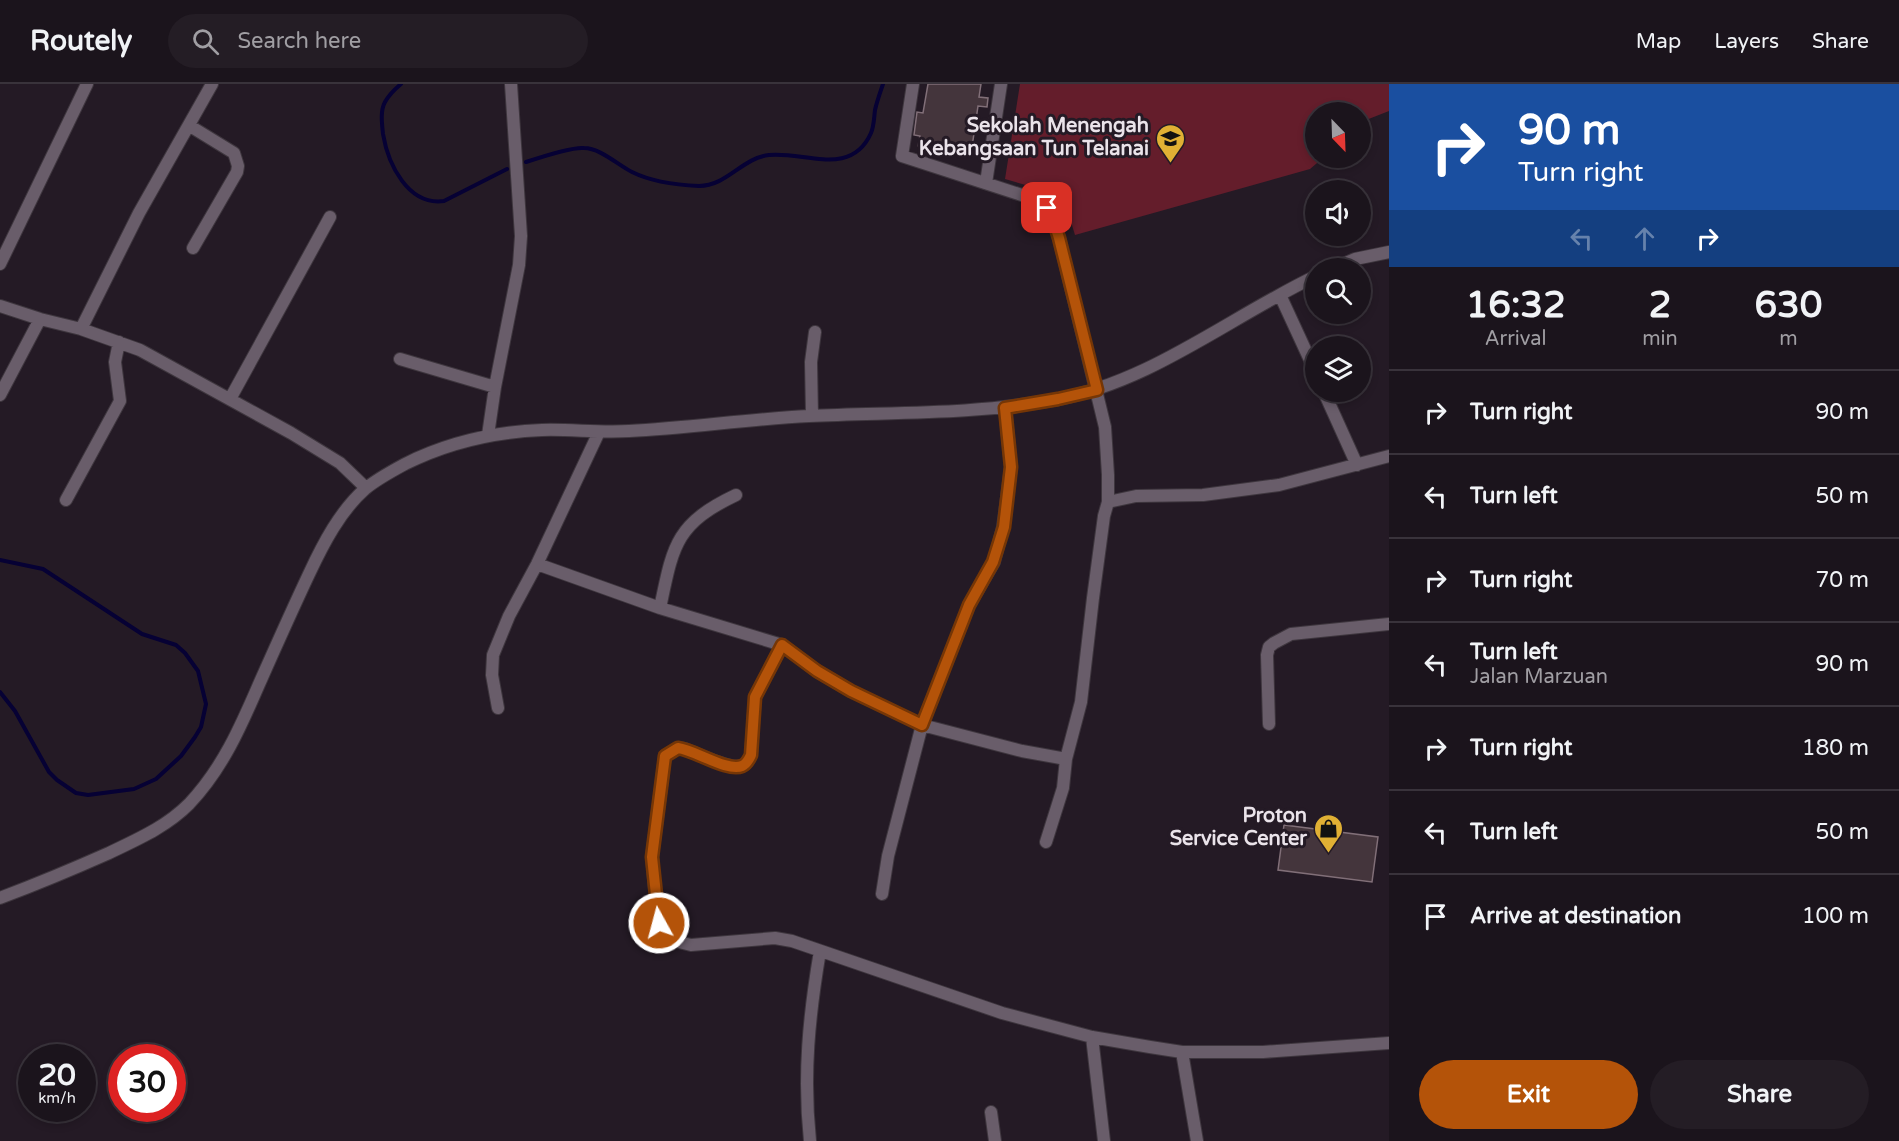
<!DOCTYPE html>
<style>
body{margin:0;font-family:"Varela Round",sans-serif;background:#241d25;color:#f1f3f6;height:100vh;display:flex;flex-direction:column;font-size:22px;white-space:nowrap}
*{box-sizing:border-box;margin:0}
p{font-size:20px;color:#a09ea3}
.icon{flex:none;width:33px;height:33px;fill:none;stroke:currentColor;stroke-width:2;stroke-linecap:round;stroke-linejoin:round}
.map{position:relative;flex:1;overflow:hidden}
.side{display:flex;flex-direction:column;background:#1b141c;width:510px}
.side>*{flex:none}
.guide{background:#1a4fa0;color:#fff;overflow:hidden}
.needle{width:39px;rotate:157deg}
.tools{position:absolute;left:1305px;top:18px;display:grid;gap:12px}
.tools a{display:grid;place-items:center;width:66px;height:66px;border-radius:50%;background:#1b141c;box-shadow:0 3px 9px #0003,0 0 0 2px #39333b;font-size:30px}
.speed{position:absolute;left:18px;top:960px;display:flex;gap:12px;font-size:30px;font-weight:700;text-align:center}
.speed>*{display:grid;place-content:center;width:78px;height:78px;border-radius:50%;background:#1b141c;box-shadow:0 3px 9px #0003,0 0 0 2px #39333b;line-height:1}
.speed small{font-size:15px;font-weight:400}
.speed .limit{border:9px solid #d22;background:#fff;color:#111}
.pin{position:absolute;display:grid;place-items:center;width:51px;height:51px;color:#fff;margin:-26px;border-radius:12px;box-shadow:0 3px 9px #0006}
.me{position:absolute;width:66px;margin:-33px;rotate:353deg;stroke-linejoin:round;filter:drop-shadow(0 0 4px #0008)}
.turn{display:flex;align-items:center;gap:21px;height:126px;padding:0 30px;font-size:27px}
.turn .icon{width:78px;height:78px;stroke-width:2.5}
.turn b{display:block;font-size:42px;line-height:51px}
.lanes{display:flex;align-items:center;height:57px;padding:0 30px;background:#0003;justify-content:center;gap:30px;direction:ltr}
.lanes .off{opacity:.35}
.eta{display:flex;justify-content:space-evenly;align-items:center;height:102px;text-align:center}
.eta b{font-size:36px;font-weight:700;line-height:42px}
.button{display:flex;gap:12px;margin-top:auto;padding:12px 30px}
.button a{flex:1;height:69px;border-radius:36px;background:#b45309;color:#fff;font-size:24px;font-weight:700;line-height:69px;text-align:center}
.button a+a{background:#241d25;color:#f1f3f6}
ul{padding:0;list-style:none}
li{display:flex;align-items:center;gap:18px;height:84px;padding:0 30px;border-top:2px solid #39333b}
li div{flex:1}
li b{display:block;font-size:22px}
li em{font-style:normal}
header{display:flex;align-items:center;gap:36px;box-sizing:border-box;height:84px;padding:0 30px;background:#1b141c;border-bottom:2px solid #39333b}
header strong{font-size:28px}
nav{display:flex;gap:33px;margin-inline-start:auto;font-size:21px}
.search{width:420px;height:54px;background:#241d25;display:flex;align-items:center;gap:15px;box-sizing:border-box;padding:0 21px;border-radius:33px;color:#a09ea3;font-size:22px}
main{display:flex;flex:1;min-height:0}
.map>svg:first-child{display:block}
</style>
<header>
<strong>Routely</strong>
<div class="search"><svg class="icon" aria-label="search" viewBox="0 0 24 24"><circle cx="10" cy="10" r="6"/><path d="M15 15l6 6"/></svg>Search here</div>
<nav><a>Map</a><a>Layers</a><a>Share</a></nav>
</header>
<main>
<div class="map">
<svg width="1389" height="1057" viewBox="0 0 1389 1057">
<rect width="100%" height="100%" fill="#241a25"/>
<!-- green -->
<path fill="#641d2b" d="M1020 0H1389V27L1361 38 1360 28H1316V74H1323L1310 85 1075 151 1063 112 1005 95Z"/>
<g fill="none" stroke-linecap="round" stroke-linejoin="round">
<!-- stream -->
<path stroke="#060134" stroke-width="4" d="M401 0C395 5 389 11 385 18 380 27 382 40 383 50 388 80 408 122 444 117L507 85
M526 78C538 74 573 63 584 64 600 64 618 81 632 88 652 98 677 101 699 102 727 102 742 74 769 71 804 67 851 94 871 49 874 42 874 34 875 26 877 17 880 9 883 0
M0 476 43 485 142 550 176 561 185 569 198 587 206 620 201 643 195 653 181 672 156 695 134 705 88 711 76 709 57 696 49 688 15 627 0 608"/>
</g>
<!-- building -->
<path fill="#44353c" stroke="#816f78" stroke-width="1.5" d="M928 0H981L979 13 988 14 987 23 978 22 971 70 918 62 920 52 914 51 917 28 923 29Z
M1284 741 1378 753 1372 798 1278 786Z"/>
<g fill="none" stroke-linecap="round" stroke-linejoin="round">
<defs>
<path id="minor" d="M913 0 902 72 1037 116 1051 129 1059 154 1105 343 1108 391V418L1104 432 1093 514 1081 618 1066 675 1063 704 1046 758
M190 42 234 69 238 82 237 88 193 164
M986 99 1001 0
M0 180 87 0
M1334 184 1355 175 1389 168
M1280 211 1316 289
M0 222 40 235 81 245 140 266 291 349 340 379 366 404
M81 245 139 129 212 0
M400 275 495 303
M1324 308 1357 381
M0 311 40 235
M230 315 330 133
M812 332 811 278 815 248
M488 351 495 303 519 181 521 152 511 0
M66 416 120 317 115 278 119 258
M1108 418 1136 412 1203 411 1279 401 1389 372
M537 480 660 524 782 561 817 587 851 607 922 641 1022 667 1066 675
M660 524C673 462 675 440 736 411
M782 561 755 613 751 671C749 675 747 680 742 682 729 686 698 670 685 665L678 664 665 672 652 773 657 829 664 850 671 856 691 861 775 854 792 857 1002 929 1092 953 1150 963 1182 968H1263L1389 959
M498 624 492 591 493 571 509 532 537 480 599 348
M1269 640 1267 571 1269 563 1274 559 1291 550 1389 540
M882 810 888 772 922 641 969 521 994 478 1003 443 1011 383 1005 324
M0 814C37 800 73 785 109 769 138 755 166 743 189 720 223 684 241 642 260 598 276 562 292 526 309 490 323 460 340 427 365 405 377 395 392 387 405 380 449 358 493 348 542 346 571 345 600 349 629 347 689 344 749 335 809 332 892 328 971 331 1053 316 1150 299 1228 234 1316 192
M1092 953 1104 1057
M1182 968 1197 1057
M991 1028 995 1057
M810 1057C803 991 809 932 820 867"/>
</defs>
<!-- minor casing -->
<use href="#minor" stroke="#3e363e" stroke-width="14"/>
<!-- minor -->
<use href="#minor" stroke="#695d6a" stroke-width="12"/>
</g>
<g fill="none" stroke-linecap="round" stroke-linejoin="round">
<defs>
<path id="route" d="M659 839 652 773 665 672 678 664C695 666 727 688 742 682 747 680 749 675 751 671L755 613 782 561 817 587 851 607 922 641 969 521 993 478 1004 443 1011 383 1005 324 1058 315 1097 306 1059 154 1051 129 1047 124"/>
</defs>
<!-- route casing -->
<use href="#route" stroke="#753606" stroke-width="15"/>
<!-- route -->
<use href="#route" stroke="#b45309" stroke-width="10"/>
</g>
<!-- icons -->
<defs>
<symbol id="school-pin" viewBox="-11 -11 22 30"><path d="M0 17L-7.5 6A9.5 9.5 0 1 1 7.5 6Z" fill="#e0b034" stroke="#241a25"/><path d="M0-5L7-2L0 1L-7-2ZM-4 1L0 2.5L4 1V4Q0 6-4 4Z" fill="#111"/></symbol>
<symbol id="shop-pin" viewBox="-11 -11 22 30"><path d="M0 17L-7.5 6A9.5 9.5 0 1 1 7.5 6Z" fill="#e0b034" stroke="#241a25"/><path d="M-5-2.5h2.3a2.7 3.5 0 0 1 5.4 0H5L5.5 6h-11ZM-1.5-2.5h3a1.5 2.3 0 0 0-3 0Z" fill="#111"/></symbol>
</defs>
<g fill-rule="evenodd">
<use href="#school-pin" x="1154" y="38" width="33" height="45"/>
<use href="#shop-pin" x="1312" y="728" width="33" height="45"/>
</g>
<g text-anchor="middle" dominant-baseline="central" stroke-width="6" stroke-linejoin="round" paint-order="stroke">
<!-- poi labels -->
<g font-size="20" font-weight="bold" fill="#eae3ea" stroke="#241a25" text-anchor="end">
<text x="1149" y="42">Sekolah Menengah<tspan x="1149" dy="23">Kebangsaan Tun Telanai</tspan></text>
<text x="1307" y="732">Proton<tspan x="1307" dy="23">Service Center</tspan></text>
</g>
</g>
</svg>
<div class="tools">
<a><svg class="needle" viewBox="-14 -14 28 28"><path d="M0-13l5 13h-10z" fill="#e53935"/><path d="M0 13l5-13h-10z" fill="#a09ea3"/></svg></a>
<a><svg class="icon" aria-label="sound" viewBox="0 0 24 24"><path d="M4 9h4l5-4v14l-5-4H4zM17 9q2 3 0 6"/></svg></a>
<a><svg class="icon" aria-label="search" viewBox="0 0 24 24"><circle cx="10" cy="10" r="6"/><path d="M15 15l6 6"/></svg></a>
<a><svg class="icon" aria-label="layers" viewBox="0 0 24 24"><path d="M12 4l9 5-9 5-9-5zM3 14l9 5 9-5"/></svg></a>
</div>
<div class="speed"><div>20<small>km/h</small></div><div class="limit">30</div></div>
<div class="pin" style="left:1047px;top:124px;background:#d93025"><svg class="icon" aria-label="arrive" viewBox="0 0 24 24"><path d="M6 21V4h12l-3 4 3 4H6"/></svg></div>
<svg class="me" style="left:659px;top:839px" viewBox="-20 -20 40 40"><circle r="17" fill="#b45309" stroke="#fff" stroke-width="3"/><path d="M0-11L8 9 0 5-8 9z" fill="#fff"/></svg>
</div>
<section class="side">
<div class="guide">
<div class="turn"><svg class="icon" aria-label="right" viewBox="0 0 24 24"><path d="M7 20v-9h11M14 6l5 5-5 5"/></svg><div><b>90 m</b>Turn right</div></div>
<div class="lanes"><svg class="icon off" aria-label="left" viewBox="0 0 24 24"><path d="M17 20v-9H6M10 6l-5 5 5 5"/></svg><svg class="icon off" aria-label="ahead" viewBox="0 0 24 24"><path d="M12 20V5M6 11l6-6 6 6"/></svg><svg class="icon" aria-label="right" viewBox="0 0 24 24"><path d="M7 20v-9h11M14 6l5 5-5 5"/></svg></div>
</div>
<div class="eta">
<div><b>16:32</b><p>Arrival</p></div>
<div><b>2</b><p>min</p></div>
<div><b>630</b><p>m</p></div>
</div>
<ul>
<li><svg class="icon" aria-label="right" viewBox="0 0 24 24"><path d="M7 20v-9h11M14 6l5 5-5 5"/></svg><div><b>Turn right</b></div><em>90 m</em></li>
<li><svg class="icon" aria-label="left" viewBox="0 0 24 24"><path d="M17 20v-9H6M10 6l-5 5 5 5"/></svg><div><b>Turn left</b></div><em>50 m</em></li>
<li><svg class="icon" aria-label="right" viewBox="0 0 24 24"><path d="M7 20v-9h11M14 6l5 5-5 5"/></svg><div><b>Turn right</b></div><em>70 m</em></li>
<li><svg class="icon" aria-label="left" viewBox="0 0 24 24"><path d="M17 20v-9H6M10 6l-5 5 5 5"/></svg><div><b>Turn left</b><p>Jalan Marzuan</p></div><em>90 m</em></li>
<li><svg class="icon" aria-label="right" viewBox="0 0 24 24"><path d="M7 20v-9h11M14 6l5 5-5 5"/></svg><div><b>Turn right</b></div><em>180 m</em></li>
<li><svg class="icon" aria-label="left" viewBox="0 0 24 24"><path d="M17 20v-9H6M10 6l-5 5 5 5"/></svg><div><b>Turn left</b></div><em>50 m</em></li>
<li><svg class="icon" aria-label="arrive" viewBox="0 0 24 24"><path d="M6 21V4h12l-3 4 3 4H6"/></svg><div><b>Arrive at destination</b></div><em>100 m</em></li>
</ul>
<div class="button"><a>Exit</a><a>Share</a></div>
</section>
</main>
